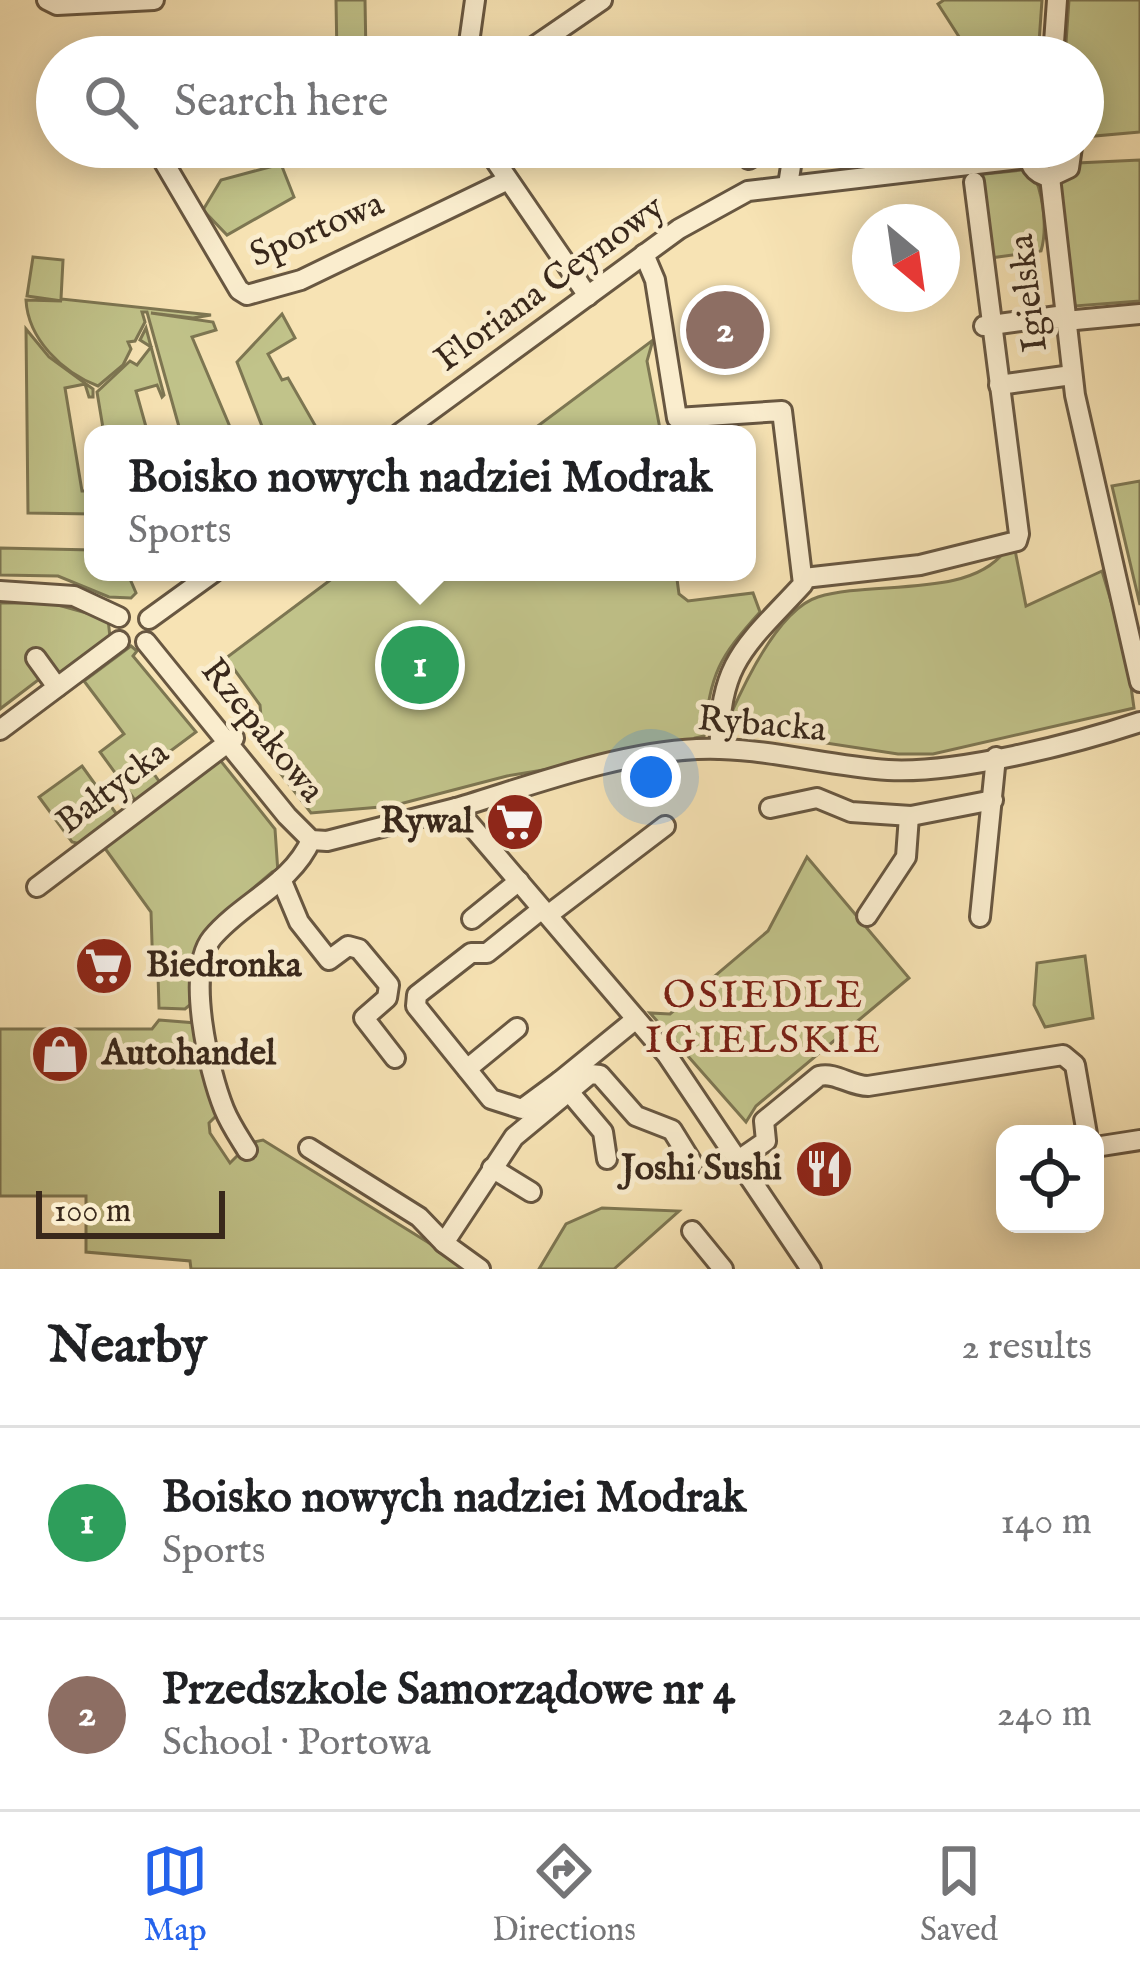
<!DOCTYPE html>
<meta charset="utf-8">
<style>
:root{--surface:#fff;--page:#f6f6f6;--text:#202124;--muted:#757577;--line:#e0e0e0;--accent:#2563eb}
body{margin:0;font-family:"IM FELL English",serif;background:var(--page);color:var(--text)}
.controls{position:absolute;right:36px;bottom:36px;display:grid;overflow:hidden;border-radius:24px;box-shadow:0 6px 30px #0003}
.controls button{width:108px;height:108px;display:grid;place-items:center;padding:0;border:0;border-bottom:3px solid var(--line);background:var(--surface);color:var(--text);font:60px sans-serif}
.compass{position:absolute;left:852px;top:204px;width:108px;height:108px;border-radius:50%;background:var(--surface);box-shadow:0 6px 30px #0003;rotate:151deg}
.scale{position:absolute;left:36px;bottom:30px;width:189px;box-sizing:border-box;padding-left:12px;border:6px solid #39281b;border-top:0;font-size:33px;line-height:42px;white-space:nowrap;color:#39281b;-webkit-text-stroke:9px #faedce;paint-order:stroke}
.you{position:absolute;left:651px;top:777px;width:42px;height:42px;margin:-30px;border:9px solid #fff;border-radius:50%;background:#1a73e8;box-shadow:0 0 0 18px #1a73e833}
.badge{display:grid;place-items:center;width:78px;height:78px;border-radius:50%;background:var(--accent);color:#fff;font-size:39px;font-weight:700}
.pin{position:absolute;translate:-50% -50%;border:6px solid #fff;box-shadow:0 3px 12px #0006}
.popup{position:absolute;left:84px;top:425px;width:672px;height:156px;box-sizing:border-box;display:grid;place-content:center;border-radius:24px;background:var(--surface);filter:drop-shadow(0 3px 9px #0005);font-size:39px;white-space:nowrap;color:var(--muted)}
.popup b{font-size:45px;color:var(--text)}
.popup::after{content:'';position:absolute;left:50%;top:100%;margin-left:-24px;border:24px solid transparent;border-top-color:var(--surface)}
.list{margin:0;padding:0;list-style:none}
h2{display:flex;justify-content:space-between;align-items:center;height:156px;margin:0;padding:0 48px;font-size:51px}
h2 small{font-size:39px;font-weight:400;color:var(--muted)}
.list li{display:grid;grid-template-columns:78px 1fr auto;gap:36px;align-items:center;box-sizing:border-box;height:192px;padding:0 48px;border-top:3px solid var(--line)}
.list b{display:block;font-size:45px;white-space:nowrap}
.list p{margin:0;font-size:39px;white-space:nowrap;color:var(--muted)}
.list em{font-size:39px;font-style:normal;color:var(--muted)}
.icon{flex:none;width:66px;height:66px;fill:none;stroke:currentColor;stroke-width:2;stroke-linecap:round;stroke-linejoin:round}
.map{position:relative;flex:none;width:1140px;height:1269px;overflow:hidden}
.search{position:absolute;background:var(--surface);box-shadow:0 6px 30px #0003;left:36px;right:36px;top:36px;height:132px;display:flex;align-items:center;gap:30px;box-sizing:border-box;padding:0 42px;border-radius:66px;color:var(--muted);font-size:45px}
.sheet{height:540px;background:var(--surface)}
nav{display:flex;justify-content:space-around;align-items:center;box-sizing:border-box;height:168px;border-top:3px solid var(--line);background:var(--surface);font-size:33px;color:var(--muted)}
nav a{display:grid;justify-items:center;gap:6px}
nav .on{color:var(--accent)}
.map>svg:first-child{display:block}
.green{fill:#c1c38a;stroke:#7d7652;stroke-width:3}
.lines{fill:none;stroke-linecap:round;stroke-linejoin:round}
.minor-casing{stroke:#685741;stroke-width:24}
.minor{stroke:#faedce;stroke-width:18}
.labels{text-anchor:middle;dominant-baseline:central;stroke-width:10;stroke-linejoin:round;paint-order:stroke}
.street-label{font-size:36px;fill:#39281b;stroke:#faedce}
.poi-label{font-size:36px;font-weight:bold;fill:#39281b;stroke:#faedce;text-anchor:end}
.neighbourhood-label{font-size:39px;letter-spacing:3px;fill:#7a1f14;stroke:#faedce}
</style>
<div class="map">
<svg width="1140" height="1269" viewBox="0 0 1140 1269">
<rect width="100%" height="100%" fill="#f7e3b4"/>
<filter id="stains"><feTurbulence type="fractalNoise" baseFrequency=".00167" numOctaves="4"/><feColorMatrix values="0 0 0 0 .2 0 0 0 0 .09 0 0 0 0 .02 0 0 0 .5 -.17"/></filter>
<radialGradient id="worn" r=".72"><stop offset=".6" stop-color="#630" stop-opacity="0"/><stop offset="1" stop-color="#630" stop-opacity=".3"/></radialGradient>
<g class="green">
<polygon points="336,0 365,0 366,57 337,57"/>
<polygon points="944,0 1042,0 1038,57 972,57 938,4"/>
<polygon points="1069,0 1140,0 1140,132 1083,137 1083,57 1065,57"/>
<polygon points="1140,160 1140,301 1075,306 1060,184 1077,163"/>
<polygon points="281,164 294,197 227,235 203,210 221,180"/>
<path d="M1031,169c12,22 17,58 10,82l-65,9 -10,-84z"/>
<path d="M33,257l30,3 -2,39 150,16 -18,3 -42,-5 62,9 3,8 -24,7 41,97h-52l-34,-122h-5l3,10 -10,19 -7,1 3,7 -8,16 -25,21c-36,-14 -70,-47 -72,-86l36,1 -35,-5z"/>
<polygon points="282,314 295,338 268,354 282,380 288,378 320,434 265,434 237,362"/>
<polygon points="146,328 164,395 162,397 157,385 136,391 148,434 104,434 97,392 130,361 137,365 151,347 140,340"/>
<polygon points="26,329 49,357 93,389 93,397 89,397 85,384 65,388 82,491 93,491 93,514 28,513"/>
<polygon points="653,340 647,361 661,434 527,434"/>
<polygon points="1140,481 1140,605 1112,486"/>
<polygon points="0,548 93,550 93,572 127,572 136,593 131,598 109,597 58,576 0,575"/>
<path d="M1015,550l11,56 76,-35 24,80 8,57 -201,46h-35l-150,-23 -18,-15c15,-34 49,-107 88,-119 53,-17 150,2 186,-45z"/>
<path d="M341,572h335l3,22 9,7 65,-8 7,19c-42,47 -49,60 -56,124l-9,2 -2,7 -186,31 -115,30 -81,7 -47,-61 -4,-47 -34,-47z"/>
<polygon points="0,603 51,603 108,619 110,637 59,678 42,677 0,709"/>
<polygon points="131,646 137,651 133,656 196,732 149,767 161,784 137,803 100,752 124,734 84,681"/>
<polygon points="220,760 275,829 278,873 272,872 221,916 193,962 191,1004 185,1009 159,1008 158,974 153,974 151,912 104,847"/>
<polygon points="82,766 118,816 81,844 72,842 39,797"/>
<polygon points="807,857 909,978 756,1106 746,1122 650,1013 670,1014 768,931"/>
<polygon points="1085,956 1093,1018 1045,1027 1034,1005 1037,963"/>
<polygon points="159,1020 196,1023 217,1115 209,1123 210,1133 230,1163 250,1143 263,1140 471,1269 191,1269 190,1261 86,1252 86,1196 0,1196 0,1029 152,1029"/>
<polygon points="602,1208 679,1211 614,1269 539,1269 566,1224"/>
</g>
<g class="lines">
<defs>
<g id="minor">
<polyline points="47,0 57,5 154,0"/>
<polyline points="467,57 475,0"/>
<polyline points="519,57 602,0"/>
<polyline points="1053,57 1057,0"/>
<polyline points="155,147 239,290 247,295 301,280 506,181"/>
<polyline points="486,147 588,296"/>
<path d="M1030,147c-4,16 4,27 20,30l19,-9 3,-21"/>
<polyline points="749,159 765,147"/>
<polyline points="1050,177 1075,395 1140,682"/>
<polyline points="788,185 794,147"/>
<path d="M644,254l11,26 22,138 105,-7 21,173c-54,59 -86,78 -83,165"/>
<polyline points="1065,321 1140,314"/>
<polyline points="984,326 1065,315"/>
<polyline points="999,385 1072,375"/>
<polyline points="399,434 679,229 748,191 1028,158"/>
<polyline points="804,578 920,565 1017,541 1019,534 974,182"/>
<polyline points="0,591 74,596 119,617"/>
<polyline points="149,619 214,572"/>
<polyline points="146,642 287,816 311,840 327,841 456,808 667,1055 811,1269"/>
<polyline points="36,658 57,687"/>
<polyline points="0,730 119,641"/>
<path d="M456,808c77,-23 160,-55 241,-59 64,-3 127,17 191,21 68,4 186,-26 252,-48"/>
<polyline points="770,808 817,798 851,812 911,816 993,800"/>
<polyline points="281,879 299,922 329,960 348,946 359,949 389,985 387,998 364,1018 395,1058"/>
<polyline points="37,887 234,738"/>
<polyline points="542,909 487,953 471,953 417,995 416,1006 491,1099 522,1109 560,1081"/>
<polyline points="548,915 665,826"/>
<polyline points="867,916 906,857 909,816"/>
<polyline points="980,917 996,757"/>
<polyline points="472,919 519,881"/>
<polyline points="467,1069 517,1028"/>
<polyline points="1095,1147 1140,1140"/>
<polyline points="309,1148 419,1217 444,1243"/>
<path d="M247,1150c-8,-13 -17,-26 -23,-41 -15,-37 -39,-138 -12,-171 30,-36 80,-54 99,-98"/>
<polyline points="607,1159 603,1132 560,1081 636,1019"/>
<path d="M740,1159l26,-18 -2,-20 55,-45c17,-4 31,10 49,10l195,-31 12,10 12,69"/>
<polyline points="492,1168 531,1192"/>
<polyline points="692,1231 723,1269"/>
<polyline points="480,1269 444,1243 514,1137 590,1074 600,1075 636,1116 672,1130 693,1164"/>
</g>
</defs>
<use href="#minor" class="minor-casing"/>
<use href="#minor" class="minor"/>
</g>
<defs>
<symbol id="supermarket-disc" viewBox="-11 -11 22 22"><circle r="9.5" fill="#8f2418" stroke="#faedce"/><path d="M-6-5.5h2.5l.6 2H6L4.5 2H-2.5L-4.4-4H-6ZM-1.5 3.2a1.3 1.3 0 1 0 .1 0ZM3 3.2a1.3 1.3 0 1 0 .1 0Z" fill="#fff"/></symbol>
<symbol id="shop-disc" viewBox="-11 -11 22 22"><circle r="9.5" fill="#8f2418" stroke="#faedce"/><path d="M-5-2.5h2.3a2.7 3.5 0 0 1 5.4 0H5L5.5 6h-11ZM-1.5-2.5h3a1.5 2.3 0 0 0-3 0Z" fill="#fff"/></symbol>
<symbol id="restaurant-disc" viewBox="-11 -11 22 22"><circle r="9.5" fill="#8f2418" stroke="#faedce"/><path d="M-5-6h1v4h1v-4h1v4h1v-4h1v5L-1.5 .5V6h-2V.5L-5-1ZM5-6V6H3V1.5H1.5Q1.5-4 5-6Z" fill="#fff"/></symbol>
</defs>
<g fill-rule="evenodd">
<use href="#supermarket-disc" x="482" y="789" width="66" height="66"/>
<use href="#supermarket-disc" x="71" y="933" width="66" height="66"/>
<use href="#shop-disc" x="27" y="1021" width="66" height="66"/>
<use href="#restaurant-disc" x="791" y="1136" width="66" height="66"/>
</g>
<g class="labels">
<g class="street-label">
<text transform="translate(317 230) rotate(-23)">Sportowa</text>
<text transform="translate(550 284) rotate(-36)">Floriana Ceynowy</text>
<text transform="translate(1029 293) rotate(-97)">Igielska</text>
<text transform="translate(762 725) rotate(5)">Rybacka</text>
<text transform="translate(262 731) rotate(51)">Rzepakowa</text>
<text transform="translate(113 788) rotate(-37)">Bałtycka</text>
</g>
<g class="poi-label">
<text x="473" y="822">Rywal</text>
<text x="146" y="966" text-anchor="start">Biedronka</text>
<text x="102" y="1054" text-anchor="start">Autohandel</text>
<text x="782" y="1169">Joshi Sushi</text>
</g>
<g class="neighbourhood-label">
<text x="764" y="996">OSIEDLE<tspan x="764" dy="45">IGIELSKIE</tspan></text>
</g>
</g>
<rect width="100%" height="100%" filter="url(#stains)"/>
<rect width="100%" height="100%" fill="url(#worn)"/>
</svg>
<div class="controls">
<button><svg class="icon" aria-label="locate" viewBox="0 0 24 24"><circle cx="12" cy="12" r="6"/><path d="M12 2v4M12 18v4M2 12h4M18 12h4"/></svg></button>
</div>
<svg class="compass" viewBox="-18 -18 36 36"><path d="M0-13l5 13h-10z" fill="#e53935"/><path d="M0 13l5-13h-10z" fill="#757577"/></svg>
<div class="scale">100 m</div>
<div class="you"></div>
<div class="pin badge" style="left:420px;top:665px;background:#2e9e5b">1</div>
<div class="popup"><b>Boisko nowych nadziei Modrak</b>Sports</div>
<div class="pin badge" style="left:725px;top:330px;background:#8d6e63">2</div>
<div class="search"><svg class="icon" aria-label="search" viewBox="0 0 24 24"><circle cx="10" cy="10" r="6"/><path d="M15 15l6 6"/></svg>Search here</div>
</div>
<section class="sheet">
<h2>Nearby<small>2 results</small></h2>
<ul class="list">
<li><span class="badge" style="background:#2e9e5b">1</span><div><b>Boisko nowych nadziei Modrak</b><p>Sports</p></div><em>140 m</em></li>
<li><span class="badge" style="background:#8d6e63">2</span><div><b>Przedszkole Samorządowe nr 4</b><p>School · Portowa</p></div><em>240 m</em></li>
</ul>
</section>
<nav>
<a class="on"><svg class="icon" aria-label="map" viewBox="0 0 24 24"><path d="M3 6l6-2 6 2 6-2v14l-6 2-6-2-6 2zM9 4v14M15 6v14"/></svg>Map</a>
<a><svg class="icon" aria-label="directions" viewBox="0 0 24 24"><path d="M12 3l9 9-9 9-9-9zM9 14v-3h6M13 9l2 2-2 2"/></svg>Directions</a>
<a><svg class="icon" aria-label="saved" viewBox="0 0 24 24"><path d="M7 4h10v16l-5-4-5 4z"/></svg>Saved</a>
</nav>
